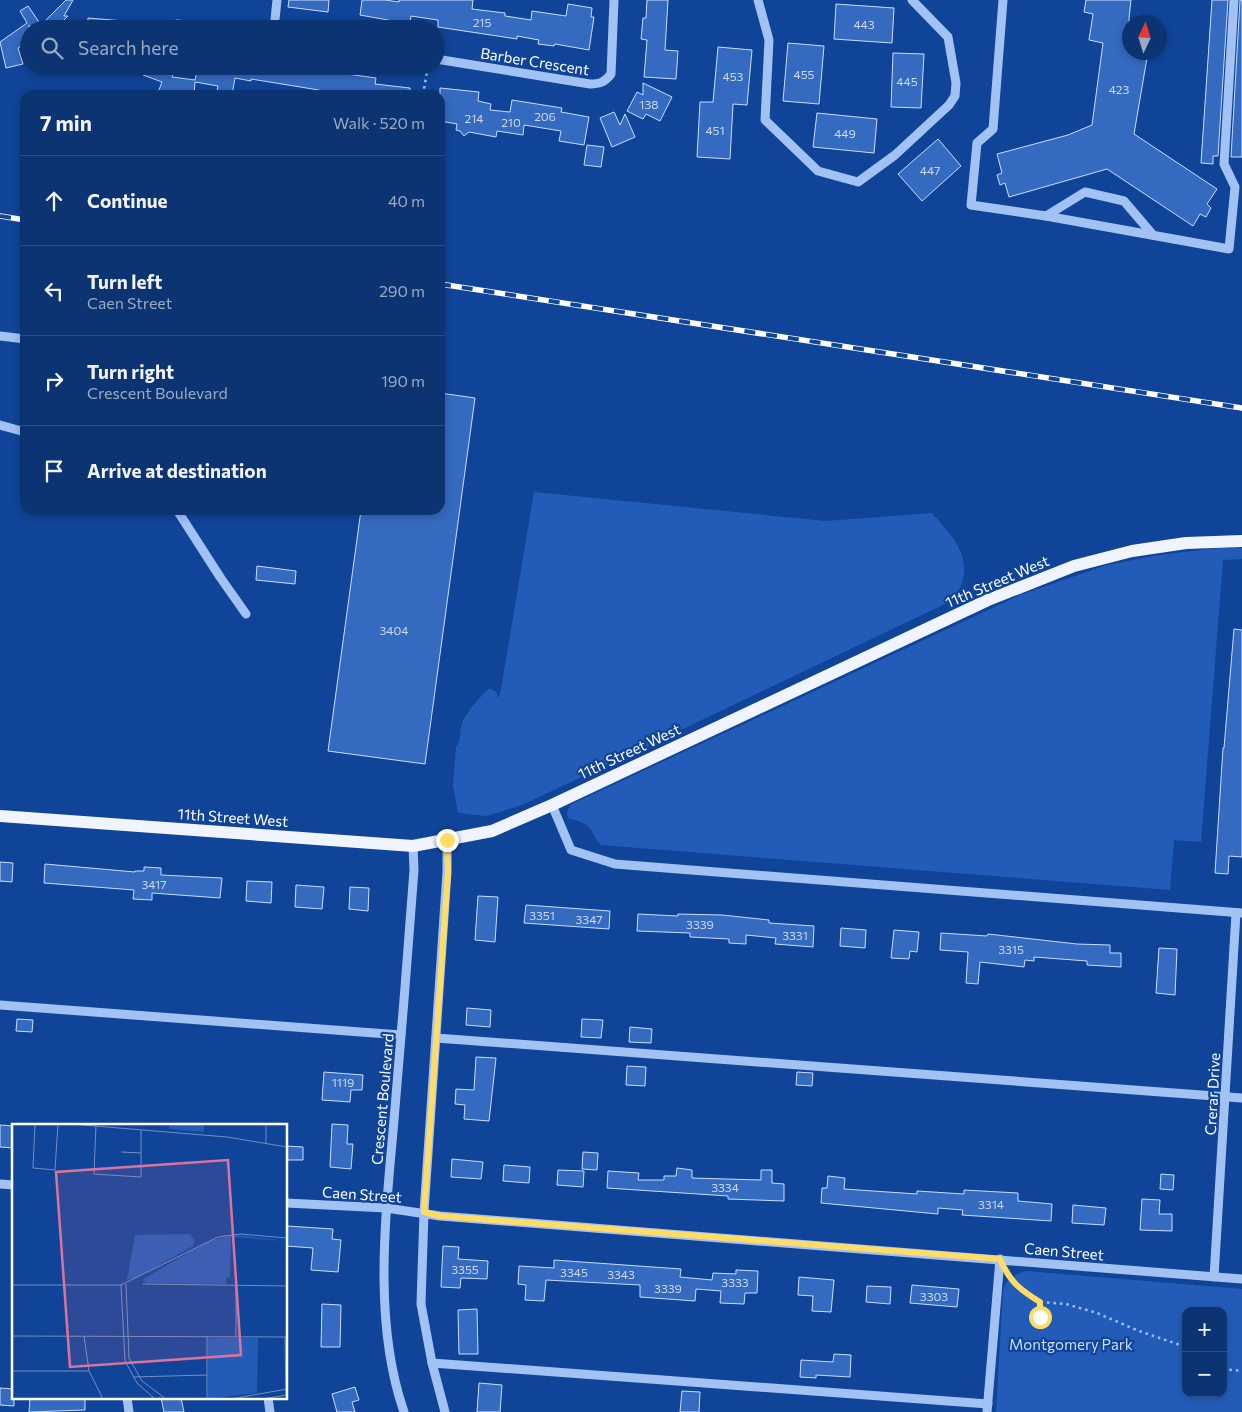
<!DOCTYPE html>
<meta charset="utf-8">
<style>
:root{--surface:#0c3372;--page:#1a3f7a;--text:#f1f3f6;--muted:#9aaac4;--line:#2c4e84}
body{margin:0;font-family:Commissioner,sans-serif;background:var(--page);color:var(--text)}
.controls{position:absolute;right:15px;bottom:15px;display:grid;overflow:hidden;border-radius:10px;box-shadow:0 2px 8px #0003}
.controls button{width:45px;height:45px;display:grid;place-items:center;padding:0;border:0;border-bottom:1px solid var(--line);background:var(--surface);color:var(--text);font:25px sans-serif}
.compass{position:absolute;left:1122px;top:15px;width:45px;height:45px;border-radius:50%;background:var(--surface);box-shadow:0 2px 8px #0003;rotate:4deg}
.stop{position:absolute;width:15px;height:15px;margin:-11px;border:4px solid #ffdc65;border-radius:50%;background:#fff}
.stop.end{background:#ffdc65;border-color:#fff;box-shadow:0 1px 5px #0008}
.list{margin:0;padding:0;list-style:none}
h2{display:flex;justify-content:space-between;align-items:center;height:65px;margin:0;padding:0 20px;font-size:21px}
h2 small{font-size:16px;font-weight:400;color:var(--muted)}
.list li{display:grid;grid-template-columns:32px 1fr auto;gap:15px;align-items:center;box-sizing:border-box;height:90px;padding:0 20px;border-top:1px solid var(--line)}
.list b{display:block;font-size:19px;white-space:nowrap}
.list p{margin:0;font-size:16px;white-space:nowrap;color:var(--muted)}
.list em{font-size:16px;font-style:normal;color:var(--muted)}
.icon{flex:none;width:28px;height:28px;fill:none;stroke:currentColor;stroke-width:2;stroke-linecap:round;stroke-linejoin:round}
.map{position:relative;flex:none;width:1242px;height:1412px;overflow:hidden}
.search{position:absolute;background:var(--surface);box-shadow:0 2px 8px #0003;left:20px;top:20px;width:425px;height:55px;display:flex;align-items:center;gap:12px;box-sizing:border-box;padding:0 18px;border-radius:28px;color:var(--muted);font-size:19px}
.panel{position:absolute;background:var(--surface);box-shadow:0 2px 8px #0003;left:20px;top:90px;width:425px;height:425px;border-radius:15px}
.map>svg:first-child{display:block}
.green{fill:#235cb8;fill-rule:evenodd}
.building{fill:#346abf;stroke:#cadefe}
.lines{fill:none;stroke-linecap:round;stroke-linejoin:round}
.path{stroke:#a2c2f4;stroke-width:2.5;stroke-dasharray:2.5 4;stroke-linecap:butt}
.minor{stroke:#a2c2f4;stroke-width:9}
.major{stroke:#eff4ff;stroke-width:12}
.rail-casing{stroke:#fff;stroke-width:5.5}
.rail{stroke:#104498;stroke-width:4;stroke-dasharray:11;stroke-linecap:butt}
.route{stroke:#ffdc65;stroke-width:6}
.labels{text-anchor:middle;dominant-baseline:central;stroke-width:4.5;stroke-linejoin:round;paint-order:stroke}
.number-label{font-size:12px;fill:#ccdaef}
.street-label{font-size:15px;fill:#fff;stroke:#104498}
.park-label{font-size:15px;fill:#cadefe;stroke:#104498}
.inset-road{fill:none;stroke:#708fc1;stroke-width:1}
.view{fill:#da749d;fill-opacity:0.15;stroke:#da749d;stroke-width:2.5}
.inset-edge{fill:none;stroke:#fff;stroke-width:2.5}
</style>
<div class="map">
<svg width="1242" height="1412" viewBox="0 0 1242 1412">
<rect width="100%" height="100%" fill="#104498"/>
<g class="green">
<path d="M534,492l292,29 106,-8c17,20 39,40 30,69 -1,7 -8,14 -13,20l-335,160 -90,42 -37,12 -22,-2 -7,-2 -5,-26 3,-39c6,-7 3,-16 6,-24 4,-10 20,-29 28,-35l6,4 2,6 2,-3z"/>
<path d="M1218,548h24v11l-19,1 -22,282 -27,-2 -4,50 -569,-45c-5,-5 -6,-9 -10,-15 -5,-8 -14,-9 -23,-12l-1,-6 3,-7 450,-210 87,-30 52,-10z"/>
<path d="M1027,1271l215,18v123h-246l7,-121c4,-13 11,-17 24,-20zM1186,1311h37v82h-37z"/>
</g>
<g class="building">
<polygon points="66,0 73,0 64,16 68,16 55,29 31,29 29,25 29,41 18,48 23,64 6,68 0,42 27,23 20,11 28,6 41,25"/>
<polygon points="289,0 329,0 328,12 288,7"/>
<polygon points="362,0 385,0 399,2 399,0 473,0 472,9 505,13 505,16 531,20 532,11 566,16 568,4 592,8 591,17 594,17 589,50 555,44 554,46 538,44 539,40 517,36 517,39 438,27 438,20 411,16 410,24 360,15"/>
<polygon points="647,0 668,0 665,50 678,51 676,79 644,77 647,40 641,39 643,18 646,18"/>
<polygon points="1086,0 1131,0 1129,18 1130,52 1148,52 1134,134 1217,189 1207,204 1211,208 1206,217 1200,214 1193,226 1107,169 1009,197 1005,183 1000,185 997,175 1002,173 997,154 1068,135 1092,125 1103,43 1089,40 1093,14 1084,12"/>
<polygon points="1212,0 1228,0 1218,156 1213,156 1213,164 1201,163"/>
<polygon points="1240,0 1242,0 1242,157 1231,157"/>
<polygon points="836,4 894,8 892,43 834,39"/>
<polygon points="88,18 124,21 124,29 87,29"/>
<polygon points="788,43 824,46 819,104 783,101"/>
<polygon points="718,47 752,50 747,105 733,104 730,159 697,157 700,102 713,102"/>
<polygon points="893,53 924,54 921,108 891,107"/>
<polygon points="146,66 176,66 172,77 195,80 198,66 288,66 376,78 375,84 410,88 410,95 318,95 319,90 251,79 251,81 235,78 232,95 216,95 218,86 195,82 194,95 157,95 162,82 143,75"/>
<polygon points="643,83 672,97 660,121 646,114 643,119 627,111 637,92 643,95"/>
<polygon points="440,88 479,92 478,101 491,104 490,110 510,112 512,100 562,108 561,112 589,117 584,145 559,141 561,131 524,125 523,135 497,131 496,137 469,132 464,136 460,131 456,130 457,124 440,121"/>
<polygon points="614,112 620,125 625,114 635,137 612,147 600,118"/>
<polygon points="817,113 877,119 874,153 813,147"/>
<polygon points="938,139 961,166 922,201 898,174"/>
<polygon points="587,145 604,147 601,167 584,165"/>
<polygon points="440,393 475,398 425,764 328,751 361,510 440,510"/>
<polygon points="257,566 296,571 295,584 256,580"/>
<polygon points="1234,629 1242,630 1242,857 1229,856 1228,874 1215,873 1223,748 1224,748"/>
<polygon points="0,862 13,863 12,882 0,881"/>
<polygon points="45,864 135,872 135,871 144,871 144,867 161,868 161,875 222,878 220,898 152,893 152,900 133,899 134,890 44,883"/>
<polygon points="247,881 272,882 271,903 246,901"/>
<polygon points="296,885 324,887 322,909 295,907"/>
<polygon points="350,887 369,888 368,911 349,909"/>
<polygon points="478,896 498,897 495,942 475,940"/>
<polygon points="526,905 610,911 609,929 524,923"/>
<polygon points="638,914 678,916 678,914 722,915 769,920 769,923 814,926 813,947 775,944 776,938 746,935 746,944 729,943 729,939 690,937 690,933 637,931"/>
<polygon points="841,928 866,930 865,948 840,946"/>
<polygon points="894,930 919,932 917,952 910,951 909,959 891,958"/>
<polygon points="941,933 987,936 988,934 1077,944 1110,945 1110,953 1121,953 1121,967 1087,965 1087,961 1034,957 1034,961 1025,960 1024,967 980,962 978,984 966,983 968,952 940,950"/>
<polygon points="1159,948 1177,949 1175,995 1156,993"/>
<polygon points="467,1008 491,1010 490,1027 466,1025"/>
<polygon points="17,1019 33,1020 32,1032 16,1031"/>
<polygon points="582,1019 603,1020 601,1038 581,1037"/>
<polygon points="630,1027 652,1029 651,1043 629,1042"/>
<polygon points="476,1057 496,1058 489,1121 464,1119 465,1105 455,1104 456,1089 474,1090"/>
<polygon points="627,1066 646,1067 645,1086 626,1085"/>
<polygon points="324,1072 363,1075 362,1090 351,1090 350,1102 322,1100"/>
<polygon points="797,1072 813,1073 812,1086 796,1085"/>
<polygon points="332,1124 348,1125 347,1144 353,1144 351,1169 330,1167"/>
<polygon points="0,1125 14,1126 14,1148 0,1147"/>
<polygon points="286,1146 303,1147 303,1160 286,1160"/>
<polygon points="583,1152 598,1153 597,1170 582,1169"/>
<polygon points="452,1159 483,1162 481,1179 451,1177"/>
<polygon points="504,1165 530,1167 529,1183 503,1181"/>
<polygon points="677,1168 692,1170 692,1178 761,1180 761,1170 772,1170 772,1183 784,1184 784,1201 728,1199 728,1196 607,1188 608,1171 639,1173 638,1180 664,1180 664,1176 676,1176"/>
<polygon points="558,1170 584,1171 583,1187 557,1185"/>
<polygon points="1161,1174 1174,1175 1173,1190 1160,1189"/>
<polygon points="828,1176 845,1178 844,1189 917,1194 917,1191 964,1194 964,1190 1018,1193 1018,1201 1052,1204 1051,1221 962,1215 963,1210 938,1208 938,1214 821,1203 822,1188 827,1188"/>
<polygon points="1142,1199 1160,1200 1159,1214 1172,1214 1172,1231 1140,1230"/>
<polygon points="1073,1205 1106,1208 1104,1225 1072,1223"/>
<polygon points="287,1226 333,1229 332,1239 341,1240 338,1272 311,1270 313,1248 286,1246"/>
<polygon points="443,1246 459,1247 458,1259 488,1261 487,1279 461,1278 460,1288 441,1287"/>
<polygon points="554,1260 681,1269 680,1277 712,1280 713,1273 736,1274 736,1270 758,1271 757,1293 745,1293 744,1304 720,1303 721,1291 696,1289 695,1301 640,1297 640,1285 546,1280 544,1301 525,1300 526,1285 518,1284 519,1266 554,1268"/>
<polygon points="799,1277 834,1280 831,1312 812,1311 813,1296 798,1295"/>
<polygon points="912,1285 959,1289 957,1307 910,1303"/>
<polygon points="867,1286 891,1287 890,1304 866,1302"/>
<polygon points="322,1304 341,1305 340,1347 321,1347"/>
<polygon points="477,1309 478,1354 459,1354 458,1310"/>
<polygon points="834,1354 851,1355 850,1377 816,1375 816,1378 800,1377 801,1360 833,1362"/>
<polygon points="479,1383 502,1385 500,1412 477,1412"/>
<polygon points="355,1387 359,1400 352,1402 355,1412 337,1412 332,1394"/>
<polygon points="0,1388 14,1389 14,1406 0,1405"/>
<polygon points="682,1391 700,1392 699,1412 680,1412"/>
<polygon points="30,1398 85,1398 85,1410 29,1412"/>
<polygon points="161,1398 181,1398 184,1412 164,1412"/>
</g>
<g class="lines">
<g class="path">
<polyline points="423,95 428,66"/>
<polyline points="1010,1278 1019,1287 1040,1302 1066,1304 1097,1313 1139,1331 1186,1347"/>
<polyline points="1040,1317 1040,1302"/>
<polyline points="1223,1369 1242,1371"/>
</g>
<g class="minor">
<polyline points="758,0 769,40 765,120 818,171 858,182 895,155 949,105 955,96 956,83 948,37 912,0"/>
<polyline points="1003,0 993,129 977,143 971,205 1046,216 1229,249 1235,187 1224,164 1234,0"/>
<polyline points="177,24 224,29"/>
<polyline points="274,29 277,0"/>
<path d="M436,59l154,25c10,0 15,-2 21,-10l3,-74"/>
<polyline points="1046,216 1085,192 1124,201 1153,235"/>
<polyline points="0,336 25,339"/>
<polyline points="0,425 25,432"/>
<polyline points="177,510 220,577 246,614"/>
<polyline points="552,805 571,850 615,864 1242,913"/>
<polyline points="0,1005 401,1035"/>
<polyline points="436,1038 1242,1098"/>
<polyline points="0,1184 14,1185"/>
<polyline points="286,1203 386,1208 440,1216 1242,1279"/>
<polyline points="1214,1277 1236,913"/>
<polyline points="432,1363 988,1404"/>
<polyline points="127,1398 129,1412"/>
<polyline points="268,1398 270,1412"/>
<path d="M404,1412c-33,-95 -17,-206 -9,-304 7,-79 13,-159 19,-238l-1,-24"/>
<polyline points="445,1412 432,1363 421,1304 424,1212 447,872 447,841"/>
<polyline points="987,1412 1000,1259"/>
</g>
<polyline class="major" points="0,816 413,846 492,831 552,805 988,600 1074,566 1132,551 1186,543 1242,541"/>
<defs>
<g id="rail">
<polyline points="0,216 25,220"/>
<polyline points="440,284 1242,408"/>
</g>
</defs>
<use href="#rail" class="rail-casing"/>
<use href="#rail" class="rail"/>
</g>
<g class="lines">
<path class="route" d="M447,840l1,32 -24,340 16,4 560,43c10,23 19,30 40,43v15"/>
</g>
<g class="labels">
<g class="number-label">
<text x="482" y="22">215</text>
<text x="864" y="24">443</text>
<text x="804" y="74">455</text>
<text x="733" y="76">453</text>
<text x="907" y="81">445</text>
<text x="1119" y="89">423</text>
<text x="649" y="104">138</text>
<text x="545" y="116">206</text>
<text x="474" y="118">214</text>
<text x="511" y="122">210</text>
<text x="715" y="130">451</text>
<text x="845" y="133">449</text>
<text x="930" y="170">447</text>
<text x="394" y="630">3404</text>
<text x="154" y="884">3417</text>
<text x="542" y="915">3351</text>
<text x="589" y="919">3347</text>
<text x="700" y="924">3339</text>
<text x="795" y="935">3331</text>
<text x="1011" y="949">3315</text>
<text x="343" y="1082">1119</text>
<text x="725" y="1187">3334</text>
<text x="991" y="1204">3314</text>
<text x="465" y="1269">3355</text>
<text x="574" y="1272">3345</text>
<text x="621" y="1274">3343</text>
<text x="735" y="1282">3333</text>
<text x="668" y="1288">3339</text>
<text x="934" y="1296">3303</text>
</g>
<g class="street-label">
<text transform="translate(535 61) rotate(9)">Barber Crescent</text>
<text transform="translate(997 581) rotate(-23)">11th Street West</text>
<text transform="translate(629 751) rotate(-25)">11th Street West</text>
<text transform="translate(233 817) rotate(4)">11th Street West</text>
<text transform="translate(1212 1094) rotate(-87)">Crerar Drive</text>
<text transform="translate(382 1099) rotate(-85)">Crescent Boulevard</text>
<text transform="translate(362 1194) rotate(4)">Caen Street</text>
<text transform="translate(1064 1251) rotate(5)">Caen Street</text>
</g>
<g class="park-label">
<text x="1071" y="1344">Montgomery Park</text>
</g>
</g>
<g transform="translate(12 1124)">
<rect width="275" height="275" fill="#104498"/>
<path d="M157,0h35v8l-35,-3zM178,110l5,7 -2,5 -57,32 -9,2 8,-45zM225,111l50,6 -56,-4 -1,40h-3l-1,7 -79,-1 -5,-3 56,-33 17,-8zM198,214h48l-1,55 -49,6v-60z" fill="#235cb8"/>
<path class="inset-road" d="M23,0l-2,44 22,2 3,-46M59,0l156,13 60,10M84,0l-2,50 47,3v-47M254,20v-20M109,28l20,1M114,160l3,74 13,23 24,18M131,160l144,2M0,161h109l97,-48 22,-3 47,4M109,161l4,76 12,22 18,16M224,162v51M0,212l275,1M72,212l5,35 14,28M195,212v63M273,213l1,58M0,247h77M121,253l74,-2M219,275l56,-10M251,275l23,-4"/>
<path class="view" d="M216,36l13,195 -171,12 -14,-195z"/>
<rect width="275" height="275" class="inset-edge"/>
</g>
</svg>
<div class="controls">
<button>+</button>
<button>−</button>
</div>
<svg class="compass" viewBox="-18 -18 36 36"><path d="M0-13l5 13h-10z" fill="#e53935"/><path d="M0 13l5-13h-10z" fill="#9aaac4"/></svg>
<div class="stop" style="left:1040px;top:1317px"></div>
<div class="stop end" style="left:447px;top:840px"></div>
<div class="search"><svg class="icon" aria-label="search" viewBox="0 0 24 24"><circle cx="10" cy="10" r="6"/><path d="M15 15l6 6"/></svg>Search here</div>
<section class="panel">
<h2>7 min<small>Walk · 520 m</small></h2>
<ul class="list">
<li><svg class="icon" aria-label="ahead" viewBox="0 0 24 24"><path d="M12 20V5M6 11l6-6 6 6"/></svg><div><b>Continue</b></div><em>40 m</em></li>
<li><svg class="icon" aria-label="left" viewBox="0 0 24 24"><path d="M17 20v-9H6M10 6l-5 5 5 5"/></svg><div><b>Turn left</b><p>Caen Street</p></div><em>290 m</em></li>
<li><svg class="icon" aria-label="right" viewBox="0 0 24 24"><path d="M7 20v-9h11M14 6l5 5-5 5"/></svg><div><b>Turn right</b><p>Crescent Boulevard</p></div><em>190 m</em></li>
<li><svg class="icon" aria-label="arrive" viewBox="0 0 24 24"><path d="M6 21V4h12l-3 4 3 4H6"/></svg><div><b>Arrive at destination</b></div></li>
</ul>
</section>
</div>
